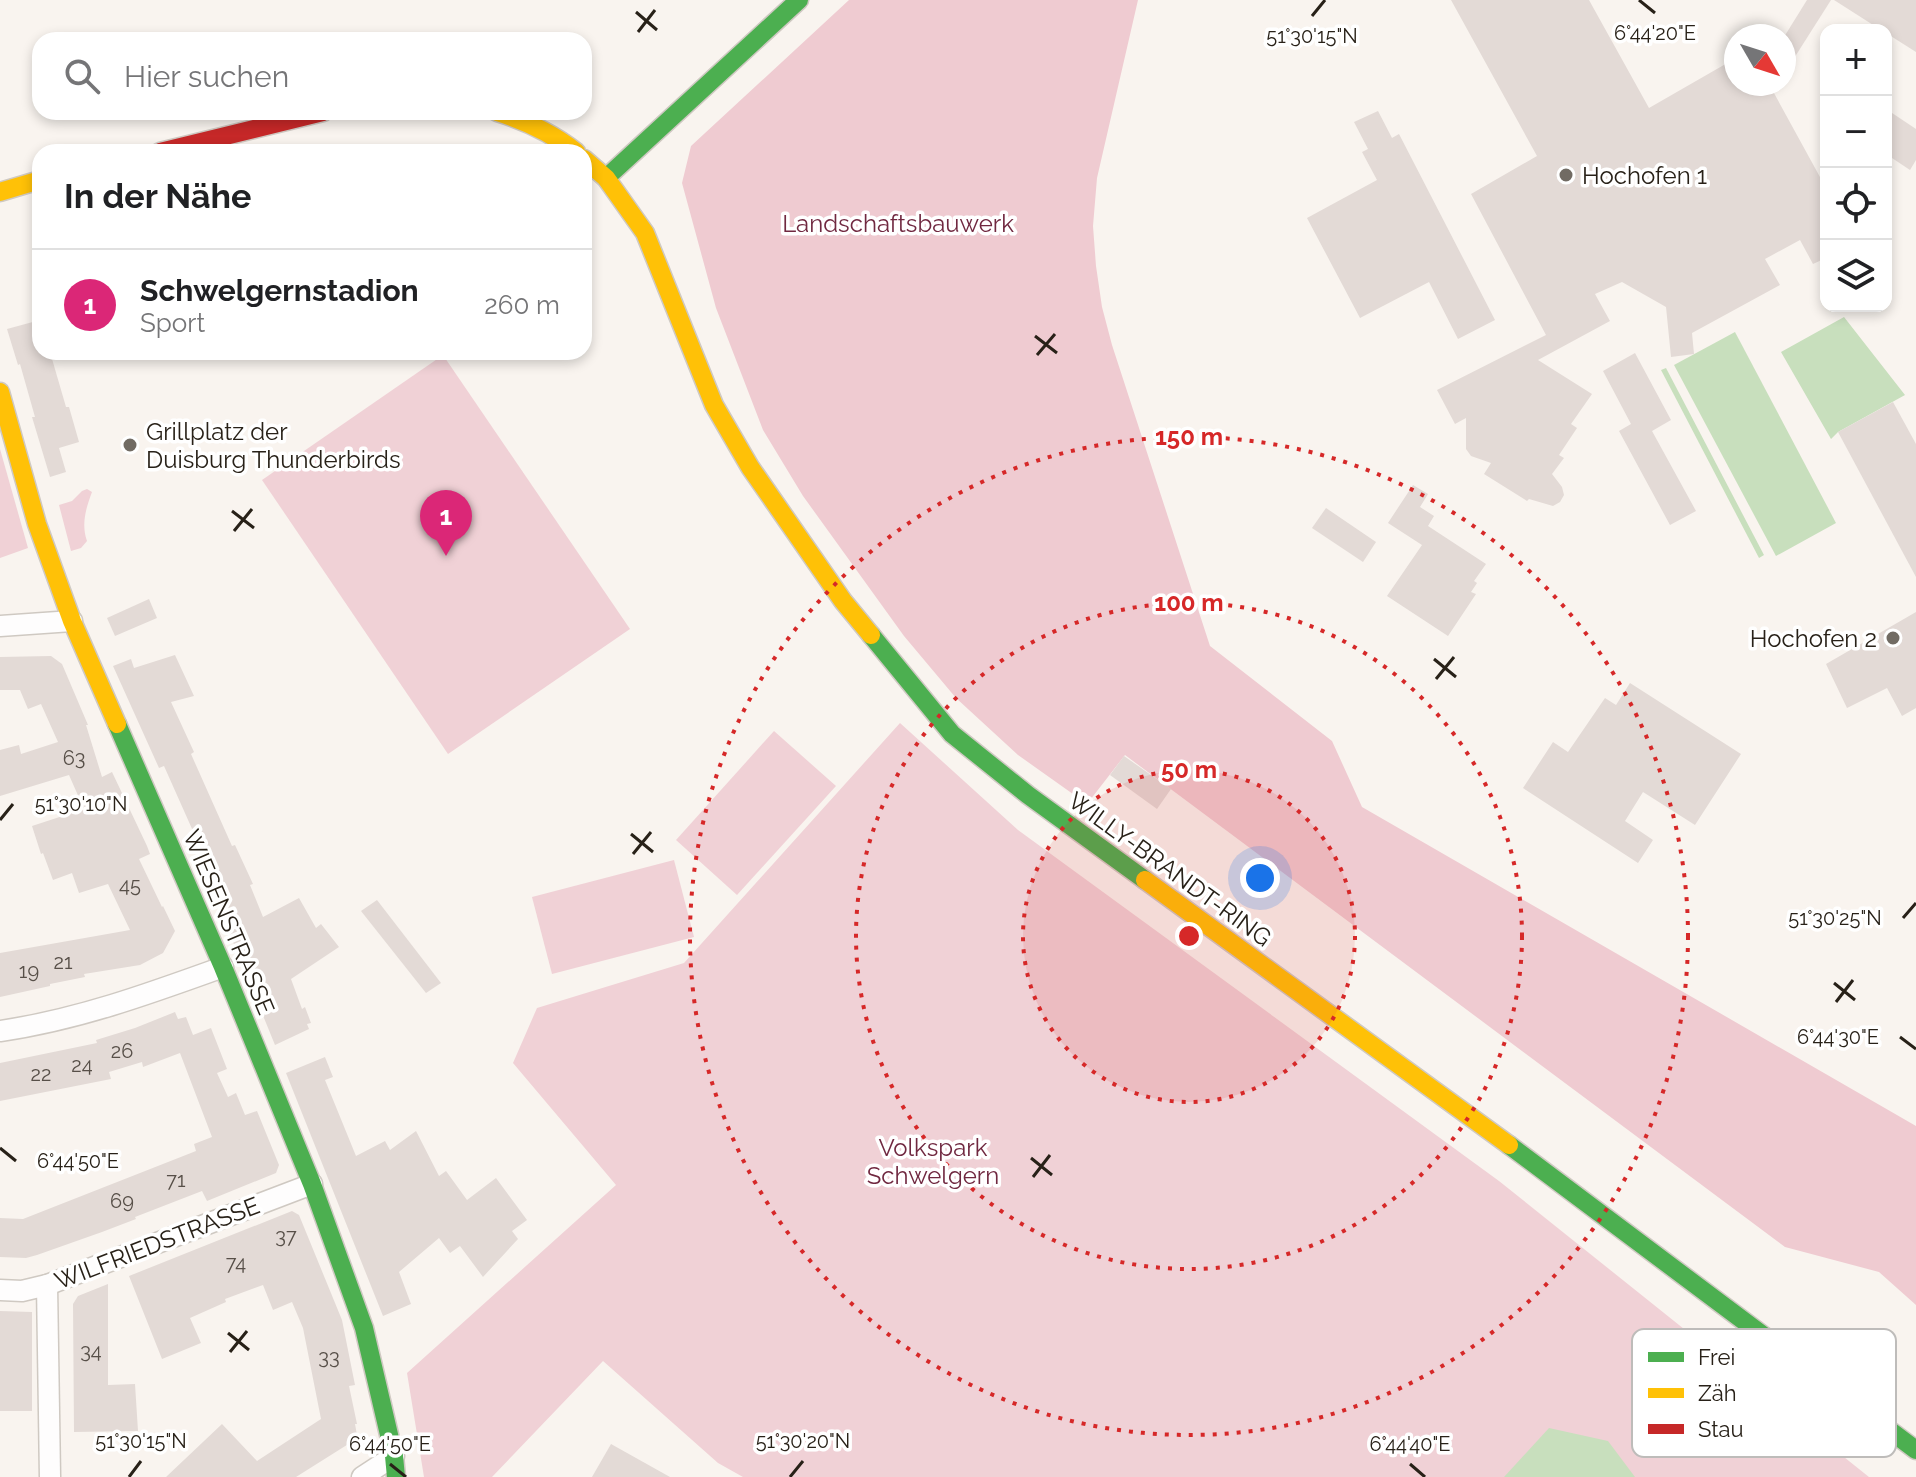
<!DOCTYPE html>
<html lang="de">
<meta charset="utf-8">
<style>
:root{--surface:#fff;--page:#f2f2f2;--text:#202124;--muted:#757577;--line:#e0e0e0;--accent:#db2777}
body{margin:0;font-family:Raleway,sans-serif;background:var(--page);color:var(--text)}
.controls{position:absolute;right:24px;top:24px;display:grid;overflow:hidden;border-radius:16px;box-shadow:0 4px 12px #0003}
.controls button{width:72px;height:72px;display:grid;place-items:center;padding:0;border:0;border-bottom:2px solid var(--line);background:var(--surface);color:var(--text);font:40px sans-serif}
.compass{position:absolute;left:1724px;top:24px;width:72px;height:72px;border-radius:50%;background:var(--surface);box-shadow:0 4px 12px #0003;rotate:129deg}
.you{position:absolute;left:1260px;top:878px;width:28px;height:28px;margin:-20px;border:6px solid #fff;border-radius:50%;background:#1a73e8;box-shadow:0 0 0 12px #1a73e833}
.badge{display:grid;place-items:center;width:52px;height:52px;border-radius:50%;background:var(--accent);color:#fff;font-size:26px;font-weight:700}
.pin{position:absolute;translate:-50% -66px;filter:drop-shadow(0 2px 4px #0008)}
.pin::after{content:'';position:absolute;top:42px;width:28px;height:24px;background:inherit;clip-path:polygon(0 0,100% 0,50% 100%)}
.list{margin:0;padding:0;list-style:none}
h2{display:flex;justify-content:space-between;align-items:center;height:104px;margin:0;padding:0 32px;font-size:34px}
h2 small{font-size:26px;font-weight:400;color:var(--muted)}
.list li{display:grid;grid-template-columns:52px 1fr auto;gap:24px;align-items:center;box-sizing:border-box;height:112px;padding:0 32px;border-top:2px solid var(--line)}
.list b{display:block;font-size:30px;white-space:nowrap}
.list p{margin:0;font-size:26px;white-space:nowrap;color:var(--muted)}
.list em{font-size:26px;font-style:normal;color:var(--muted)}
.icon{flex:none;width:44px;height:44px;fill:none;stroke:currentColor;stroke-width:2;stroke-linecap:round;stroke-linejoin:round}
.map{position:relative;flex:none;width:1916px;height:1477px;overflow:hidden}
.search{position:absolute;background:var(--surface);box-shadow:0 4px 12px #0003;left:32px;top:32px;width:560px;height:88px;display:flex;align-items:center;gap:20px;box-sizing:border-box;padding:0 28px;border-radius:24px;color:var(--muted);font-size:30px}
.panel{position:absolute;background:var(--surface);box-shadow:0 4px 12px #0003;left:32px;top:144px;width:560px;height:216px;border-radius:24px}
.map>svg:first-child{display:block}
.green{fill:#f0d1d6}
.forest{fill:#efcbd1}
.water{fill:#c8dfbd}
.building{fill:#e3dad6}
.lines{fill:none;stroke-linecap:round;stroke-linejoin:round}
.street-casing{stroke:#cfc9c2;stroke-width:23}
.fast-casing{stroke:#cfc9c2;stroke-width:21}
.slow-casing{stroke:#cfc9c2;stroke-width:21}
.jam-casing{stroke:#cfc9c2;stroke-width:21}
.street{stroke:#fefdfd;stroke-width:20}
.fast{stroke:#4caf50;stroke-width:18}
.slow{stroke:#ffc107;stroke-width:18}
.jam{stroke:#c62828;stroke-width:18}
.ticks{fill:none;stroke:#282118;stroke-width:3}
.ring{fill:none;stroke:#d62828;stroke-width:4;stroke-dasharray:4 8}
.poi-dot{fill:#716b63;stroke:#fff;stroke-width:3}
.labels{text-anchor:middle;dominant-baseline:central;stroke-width:7;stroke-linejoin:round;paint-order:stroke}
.number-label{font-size:20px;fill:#574f48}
.poi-label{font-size:24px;fill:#282118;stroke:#fff;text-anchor:start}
.park-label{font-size:24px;fill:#702840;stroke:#fff}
.street-label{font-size:24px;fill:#282118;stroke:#fff}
.key{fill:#fff;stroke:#bebcba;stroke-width:2}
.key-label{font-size:22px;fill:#282118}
.ticks-label{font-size:20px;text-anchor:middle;fill:#282118;stroke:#fff;stroke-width:7;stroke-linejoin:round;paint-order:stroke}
.centre{fill:#d62828;stroke:#fff;stroke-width:4}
.ring-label{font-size:24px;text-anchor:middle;font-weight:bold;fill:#d62828;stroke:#fff;stroke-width:7;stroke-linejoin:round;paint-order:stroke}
</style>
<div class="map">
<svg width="1916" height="1477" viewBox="0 0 1916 1477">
<rect width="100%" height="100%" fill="#f9f4ef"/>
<g class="green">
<polygon points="443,355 630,629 448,754 262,480"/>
<polygon points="0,449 28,548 0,558"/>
<path d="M87,489l5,3c-6,16 -11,32 -5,49l-6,7 -10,3 -12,-46 13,-4 10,-10z"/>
<polygon points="900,723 1018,830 1499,1181 1869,1477 743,1477 718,1463 603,1361 492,1477 424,1477 407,1373 616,1185 513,1063 537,1008 684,963"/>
<polygon points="774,731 836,786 737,895 676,840"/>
<polygon points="674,860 694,937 552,974 532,897"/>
</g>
<polygon class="forest" points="849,0 1138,0 1097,178 1093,226 1096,266 1102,307 1112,345 1210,646 1332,741 1362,807 1916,1126 1916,1305 1879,1272 1785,1247 1125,755 1087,804 1018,755 956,698 904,636 803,496 763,430 716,308 682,183 691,146"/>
<g class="water">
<polygon points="1844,317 1905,395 1838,432 1831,439 1781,352"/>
<polygon points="1735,332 1836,523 1776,556 1674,365"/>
<polygon points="1666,368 1764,555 1759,558 1661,370"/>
<polygon points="1549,1428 1608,1441 1635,1477 1504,1477"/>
</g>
<g class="building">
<polygon points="1451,0 1589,0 1649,108 1736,58 1736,84 1769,84 1826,188 1826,258 1813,264 1800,240 1765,259 1780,285 1692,333 1694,354 1671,357 1666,307 1622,282 1595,294 1610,321 1538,360 1592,394 1571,424 1577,428 1559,455 1564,458 1552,474 1562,487 1564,495 1560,502 1553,506 1529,499 1527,501 1484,474 1491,463 1471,456 1466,449 1466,418 1455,424 1437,390 1546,335 1471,194 1537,156"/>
<polygon points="1807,0 1831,0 1784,74 1784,37"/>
<polygon points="1834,0 1916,0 1916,52 1886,33 1886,30 1881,30"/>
<polygon points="1886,109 1916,129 1916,160 1910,170 1886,154"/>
<polygon points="1378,111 1392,138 1399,134 1495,320 1458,339 1429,282 1360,318 1307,218 1377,180 1362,152 1368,149 1354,122"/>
<polygon points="40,320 40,352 50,352 66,407 69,407 79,442 59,448 66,472 50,477 32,417 35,417 20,364 18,365 7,329"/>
<polygon points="1635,353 1671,420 1652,431 1696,511 1670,525 1619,431 1631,424 1603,371"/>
<polygon points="1893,402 1916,444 1916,577 1838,432"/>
<polygon points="1413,485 1428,494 1420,507 1434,516 1428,526 1486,564 1474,581 1477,583 1471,592 1476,594 1448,636 1387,596 1422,545 1388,523"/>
<polygon points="1326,508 1376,542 1363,562 1312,528"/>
<polygon points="149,599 157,618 115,636 107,618"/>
<polygon points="1916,612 1916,708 1902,716 1887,688 1847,708 1826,664"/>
<polygon points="175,655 194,696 171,702 194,752 191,754 232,846 235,845 253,884 250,885 263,917 299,898 316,928 321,924 339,947 291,979 302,1009 305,1007 311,1023 307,1024 309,1029 275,1045 200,861 205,858 164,766 159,768 113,666 131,659 134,668"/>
<polygon points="51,656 62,664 88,725 86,725 102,777 112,772 147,846 150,854 139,859 162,907 163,906 175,931 163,953 140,965 84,974 85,977 50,984 50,986 0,997 0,953 130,930 108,884 79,893 72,873 53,880 43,853 41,854 32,826 84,809 69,775 0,796 0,750 19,745 21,754 58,742 41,704 28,709 20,690 0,690 0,657"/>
<polygon points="1630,683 1741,754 1695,825 1643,792 1625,821 1653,840 1638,863 1523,788 1553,742 1568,752 1605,698 1616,705"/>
<polygon points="1124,756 1171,789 1157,809 1110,775"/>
<polygon points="377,900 441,983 426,993 361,911"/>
<polygon points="175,1012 178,1019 186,1017 193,1035 211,1028 227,1069 217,1073 228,1097 236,1093 245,1115 257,1111 279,1165 276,1173 207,1201 202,1191 135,1217 136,1219 102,1232 37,1255 26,1258 0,1257 0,1218 23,1219 196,1151 194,1144 212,1137 180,1053 143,1067 142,1062 109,1072 111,1079 0,1101 0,1063 97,1043 96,1040 135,1028"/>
<polygon points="325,1057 333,1077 325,1080 356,1156 385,1141 390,1150 416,1131 439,1176 446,1171 467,1200 496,1178 527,1220 512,1231 518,1239 483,1277 460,1246 450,1253 439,1238 399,1272 411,1304 383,1316 286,1073"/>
<polygon points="292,1211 299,1215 342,1320 355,1385 349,1386 357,1424 355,1424 357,1435 349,1441 350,1443 296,1477 166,1477 222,1424 257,1461 321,1419 303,1328 292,1302 273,1310 263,1285 225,1299 226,1302 190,1318 201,1343 162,1359 129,1276"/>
<polygon points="108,1284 108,1385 135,1384 138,1431 74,1432 73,1304 78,1296"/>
<polygon points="0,1311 32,1312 32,1411 0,1411"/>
<polygon points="611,1444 670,1477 592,1477"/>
</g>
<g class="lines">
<defs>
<g id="street">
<polyline points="0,626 72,621"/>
<path d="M0,1031c77,-11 151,-38 223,-64"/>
<polyline points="47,1285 50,1477"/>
<polyline points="0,1290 22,1291 47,1285 312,1184"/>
<polyline points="362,1477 394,1456"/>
</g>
<g id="fast">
<polyline points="606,178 799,0"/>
<polyline points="871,635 952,734 1028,795 1145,880"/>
<polyline points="117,724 223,967 312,1184 364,1328 394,1456 396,1477"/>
<polyline points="1509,1145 1916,1450"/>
</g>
<g id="slow">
<path d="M497,112c29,9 55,21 79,40"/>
<polyline points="584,159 606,178 645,233 714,405 750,467 843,601 871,635"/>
<polyline points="0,192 40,180"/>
<polyline points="0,392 37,524 72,621 117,724"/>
<polyline points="1145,880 1509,1145"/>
</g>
<polyline id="jam" points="160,152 323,112"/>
</defs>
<use href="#street" class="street-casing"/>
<use href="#fast" class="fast-casing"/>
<use href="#slow" class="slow-casing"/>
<use href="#jam" class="jam-casing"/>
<use href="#street" class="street"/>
<use href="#fast" class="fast"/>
<use href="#slow" class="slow"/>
<use href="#jam" class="jam"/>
</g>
<path class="ticks" d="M1639,0l16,13M636,12l21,18M1312,16l13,-16M638,32l17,-22M1035,336l22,17M1037,355l18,-21M232,511l22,17M234,531l18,-22M1434,659l22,18M1436,679l18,-22M0,820l13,-16M631,834l22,18M633,854l18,-22M1903,918l13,-15M1834,983l21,17M1836,1002l17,-22M1900,1037l16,12M0,1148l16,13M1031,1158l21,17M1033,1177l17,-22M228,1333l21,17M230,1352l17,-21M390,1464l16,13M1410,1464l15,13M129,1477l12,-16M790,1477l13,-16"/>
<circle cx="1189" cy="936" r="166" fill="#d62828" fill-opacity=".12"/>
<g class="ring">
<circle cx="1189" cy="936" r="166"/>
<circle cx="1189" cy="936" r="333"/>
<circle cx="1189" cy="936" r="499"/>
</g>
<g class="poi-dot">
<circle cx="1566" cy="175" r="8"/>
<circle cx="130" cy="445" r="8"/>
<circle cx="1893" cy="638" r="8"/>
</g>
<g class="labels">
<g class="number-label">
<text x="74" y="758">63</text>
<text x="130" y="885">45</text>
<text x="63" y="962">21</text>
<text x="29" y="971">19</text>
<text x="122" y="1051">26</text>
<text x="82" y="1065">24</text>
<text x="41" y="1074">22</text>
<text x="176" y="1180">71</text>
<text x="122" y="1201">69</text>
<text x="286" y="1236">37</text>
<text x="236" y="1263">74</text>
<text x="91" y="1351">34</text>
<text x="329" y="1357">33</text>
</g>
<g class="poi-label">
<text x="1582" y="175">Hochofen 1</text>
<text x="146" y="431">Grillplatz der<tspan x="146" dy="28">Duisburg Thunderbirds</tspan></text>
<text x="1877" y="638" text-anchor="end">Hochofen 2</text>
</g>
<g class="park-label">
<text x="898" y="223">Landschaftsbauwerk</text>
<text x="933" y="1147">Volkspark<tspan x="933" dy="28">Schwelgern</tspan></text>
</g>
<g class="street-label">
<text transform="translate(1170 869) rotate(36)">WILLY-BRANDT-RING</text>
<text transform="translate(229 922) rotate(67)">WIESENSTRASSE</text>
<text transform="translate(157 1243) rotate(-21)">WILFRIEDSTRASSE</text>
</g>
</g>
<rect x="1632" y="1329" width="264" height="128" rx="12" class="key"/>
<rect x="1648" y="1352" width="36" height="10" fill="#4caf50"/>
<rect x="1648" y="1388" width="36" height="10" fill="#ffc107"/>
<rect x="1648" y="1424" width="36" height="10" fill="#c62828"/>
<g class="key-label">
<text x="1698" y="1365">Frei</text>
<text x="1698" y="1401">Zäh</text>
<text x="1698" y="1437">Stau</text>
</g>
<g class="ticks-label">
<text x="1655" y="40">6°44'20"E</text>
<text x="1312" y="43">51°30'15"N</text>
<text x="81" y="811">51°30'10"N</text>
<text x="1835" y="925">51°30'25"N</text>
<text x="1838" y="1044">6°44'30"E</text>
<text x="78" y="1168">6°44'50"E</text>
<text x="141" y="1448">51°30'15"N</text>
<text x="803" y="1448">51°30'20"N</text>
<text x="390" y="1451">6°44'50"E</text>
<text x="1410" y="1451">6°44'40"E</text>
</g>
<circle cx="1189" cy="936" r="12" class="centre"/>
<g class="ring-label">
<text x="1189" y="445">150 m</text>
<text x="1189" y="611">100 m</text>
<text x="1189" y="778">50 m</text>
</g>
</svg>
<div class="controls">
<button>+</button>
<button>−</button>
<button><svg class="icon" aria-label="locate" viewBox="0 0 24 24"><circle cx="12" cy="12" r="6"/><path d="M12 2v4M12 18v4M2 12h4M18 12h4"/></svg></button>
<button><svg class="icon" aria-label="layers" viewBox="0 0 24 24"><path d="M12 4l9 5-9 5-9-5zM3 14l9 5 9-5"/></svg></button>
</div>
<svg class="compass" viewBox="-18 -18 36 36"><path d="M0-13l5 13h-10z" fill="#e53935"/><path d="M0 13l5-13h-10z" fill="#757577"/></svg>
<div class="you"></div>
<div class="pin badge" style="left:446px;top:556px">1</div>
<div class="search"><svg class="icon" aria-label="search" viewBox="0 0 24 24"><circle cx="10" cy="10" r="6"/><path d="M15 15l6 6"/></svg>Hier suchen</div>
<section class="panel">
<h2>In der Nähe<small></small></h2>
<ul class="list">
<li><span class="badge">1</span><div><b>Schwelgernstadion</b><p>Sport</p></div><em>260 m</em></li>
</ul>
</section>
</div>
